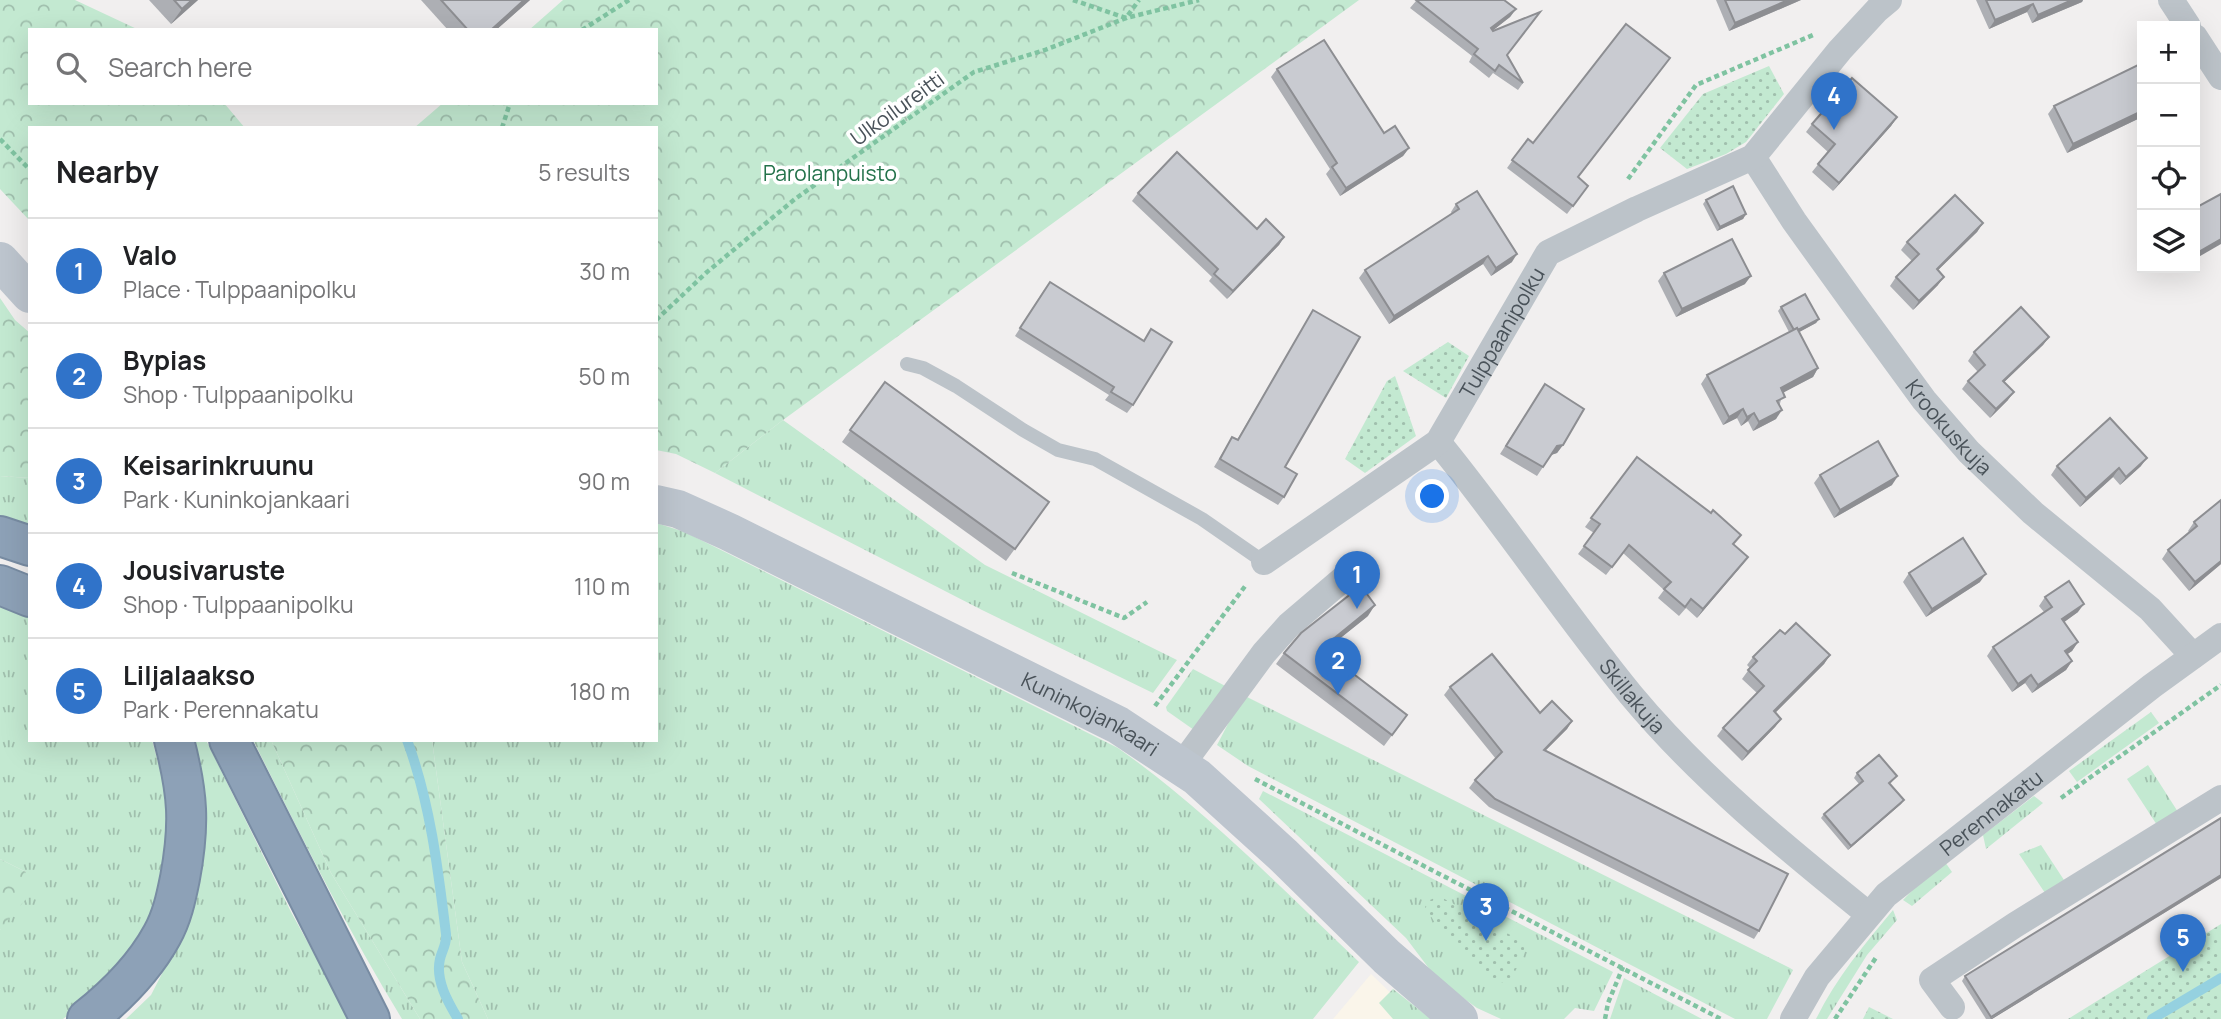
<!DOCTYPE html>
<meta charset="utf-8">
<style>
:root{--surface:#fff;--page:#f6f6f6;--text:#202124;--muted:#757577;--line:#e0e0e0;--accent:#3073c9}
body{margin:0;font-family:Manrope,sans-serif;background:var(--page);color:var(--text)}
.controls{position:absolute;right:21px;top:21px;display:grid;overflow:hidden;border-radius:0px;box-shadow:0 7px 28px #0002}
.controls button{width:63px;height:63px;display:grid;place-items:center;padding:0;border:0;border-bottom:2px solid var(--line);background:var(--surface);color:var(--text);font:35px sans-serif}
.you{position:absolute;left:1433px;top:497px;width:24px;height:24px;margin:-18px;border:5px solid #fff;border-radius:50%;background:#1a73e8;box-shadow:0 0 0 10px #1a73e833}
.badge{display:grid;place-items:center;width:46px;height:46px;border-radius:50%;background:var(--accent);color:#fff;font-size:23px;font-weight:700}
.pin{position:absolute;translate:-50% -58px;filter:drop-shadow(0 2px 4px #0008)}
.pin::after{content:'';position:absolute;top:37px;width:24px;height:21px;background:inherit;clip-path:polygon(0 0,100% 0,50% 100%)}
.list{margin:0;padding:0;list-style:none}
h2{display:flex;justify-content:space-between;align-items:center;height:91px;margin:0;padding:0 28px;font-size:30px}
h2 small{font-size:23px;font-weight:400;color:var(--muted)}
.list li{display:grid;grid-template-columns:46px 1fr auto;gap:21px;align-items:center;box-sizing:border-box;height:105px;padding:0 28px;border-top:2px solid var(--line)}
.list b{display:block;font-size:26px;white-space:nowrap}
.list p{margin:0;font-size:23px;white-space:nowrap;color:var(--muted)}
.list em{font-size:23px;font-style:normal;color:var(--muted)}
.icon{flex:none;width:38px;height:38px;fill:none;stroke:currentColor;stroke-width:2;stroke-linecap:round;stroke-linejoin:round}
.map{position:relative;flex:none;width:2221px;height:1019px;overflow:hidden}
.search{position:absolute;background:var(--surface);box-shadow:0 7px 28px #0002;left:28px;top:28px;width:630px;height:77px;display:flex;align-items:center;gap:18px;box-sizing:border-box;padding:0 24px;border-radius:0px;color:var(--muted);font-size:26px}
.panel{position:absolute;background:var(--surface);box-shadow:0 7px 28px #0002;left:28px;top:126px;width:630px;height:616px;border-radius:0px}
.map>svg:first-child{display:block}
.commercial{fill:#faf5ea}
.grass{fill:url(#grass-tufts)}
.forest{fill:url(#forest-crowns)}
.park{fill:url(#park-dots)}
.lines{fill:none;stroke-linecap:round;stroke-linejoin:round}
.stream{stroke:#95d1e0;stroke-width:10}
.highway-casing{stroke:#788ca3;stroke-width:42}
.path{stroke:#7fc3a1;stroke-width:4.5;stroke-dasharray:5 3.5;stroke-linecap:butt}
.lane{stroke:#bcc3c9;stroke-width:14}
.street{stroke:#bcc3c9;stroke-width:26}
.secondary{stroke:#bdc5ce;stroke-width:38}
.highway{stroke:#8da1b7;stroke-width:38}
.wall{fill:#adafb4}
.shaded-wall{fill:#8d8e92}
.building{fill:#c9cbd1;stroke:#8d8e92;stroke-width:2}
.labels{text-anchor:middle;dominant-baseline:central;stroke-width:7;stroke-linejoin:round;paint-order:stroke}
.street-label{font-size:21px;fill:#495259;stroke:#fff}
.park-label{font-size:21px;fill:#23724a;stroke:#fff}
</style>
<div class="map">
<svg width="2221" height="1019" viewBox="0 0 2221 1019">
<defs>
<pattern id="grass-tufts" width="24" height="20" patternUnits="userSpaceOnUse" patternTransform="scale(1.75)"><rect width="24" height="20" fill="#c3e9d1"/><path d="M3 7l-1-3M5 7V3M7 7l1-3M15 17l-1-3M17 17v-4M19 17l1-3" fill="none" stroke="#a0bfad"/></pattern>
<pattern id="forest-crowns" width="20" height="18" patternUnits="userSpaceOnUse" patternTransform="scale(1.75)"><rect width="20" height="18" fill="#c3e9d1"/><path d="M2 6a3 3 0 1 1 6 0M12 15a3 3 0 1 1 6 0" fill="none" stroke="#a0bfad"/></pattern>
<pattern id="park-dots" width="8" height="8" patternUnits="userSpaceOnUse" patternTransform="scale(1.75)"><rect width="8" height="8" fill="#c3e9d1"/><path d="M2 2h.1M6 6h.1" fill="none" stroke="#a0bfad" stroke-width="1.8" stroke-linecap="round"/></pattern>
</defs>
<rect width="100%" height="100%" fill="#f1efef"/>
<polygon class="commercial" points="1371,974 1418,1019 1333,1019"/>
<g class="grass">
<polygon points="783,420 985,565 1177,660 1153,693 982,610 715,473"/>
<polygon points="0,476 30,478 30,530 0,523"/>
<path d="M656,523l29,9 433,216c88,62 163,140 241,214l-46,57h-825l-26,-57 -30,-222h224z"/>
<polygon points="0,605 30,616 30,740 152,740 167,796 170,825 158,898 142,931 121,965 91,999 63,1019 0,1019 0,930 26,872 0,859"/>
<polygon points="1193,669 1231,689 1194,730 1167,711 1166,707"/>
<polygon points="1243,695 1790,968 1793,970 1767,1019 1735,1019 1248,766 1217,745"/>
<polygon points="2151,712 2159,723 2077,782 2069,771"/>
<polygon points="189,740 206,740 291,912 350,1019 126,1019 151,995 187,925"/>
<path d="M253,740h18l60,133 89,146h-18c-55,-90 -102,-185 -149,-279z"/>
<polygon points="2148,765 2178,812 2157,825 2127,779"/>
<polygon points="1263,791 1613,972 1594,1011 1575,1008 1564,1019 1501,1019 1477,1008 1437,979 1406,938 1259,799"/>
<polygon points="2034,796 2043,803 1986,849 1983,835"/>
<polygon points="2041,845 2064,880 2045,893 2019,854"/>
<polygon points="1945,862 1952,872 1912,906 1903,900 1925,877"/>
<path d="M1893,910l4,10 -30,35 -40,64h-11c20,-41 48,-74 77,-109z"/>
<polygon points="1624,978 1702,1019 1610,1019"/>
<polygon points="1393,989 1431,1019 1393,1019 1379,1003"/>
</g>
<g class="forest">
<polygon points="0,0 75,0 139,30 30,30 30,103 224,103 245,128 30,128 30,221 0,189"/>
<polygon points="563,0 1359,0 783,420 715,473 676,454 656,450 656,128 414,128 443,103 656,103 656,30 529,30"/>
<polygon points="0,298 15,320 30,333 30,478 0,476"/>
<polygon points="271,740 432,740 462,962 488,1019 420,1019 331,873"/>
<polygon points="0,859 26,872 26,899 0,930"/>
</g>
<g class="park">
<polygon points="1769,66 1784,94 1746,142 1726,154 1687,169 1660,148 1703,94"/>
<polygon points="1448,342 1469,356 1446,398 1403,371"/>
<polygon points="1395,376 1416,436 1365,473 1345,459 1387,381"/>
<path d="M1439,896l86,47 -2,15 -15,25c-27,0 -70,-53 -83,-76l5,-7z"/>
<polygon points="2221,924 2221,1019 2068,1019"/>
<polygon points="1869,1007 1893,1019 1863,1019"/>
</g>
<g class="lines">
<g class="stream">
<path d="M407,740c23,62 31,128 39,194 1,10 -4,16 -6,25 -5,21 8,43 18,60"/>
<polyline points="2152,1019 2221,978"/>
</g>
<defs>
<g id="highway">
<polyline points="0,536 30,546"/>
<polyline points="0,585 30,597"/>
<polyline points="229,740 370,1019"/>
<path d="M87,1019c29,-23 57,-51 75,-84 10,-18 14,-37 18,-57 10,-54 8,-84 -6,-138"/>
</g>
</defs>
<use href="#highway" class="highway-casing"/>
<g class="path">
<polyline points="1073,0 1126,18 1139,0"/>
<polyline points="582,30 629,0"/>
<polyline points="502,128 510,103"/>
<polyline points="0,139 30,170"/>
<polyline points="1628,179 1696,85 1813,35"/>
<polyline points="656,320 707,272 795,199 974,72 1045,50 1126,18 1199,0"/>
<polyline points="1012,573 1124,618 1147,602"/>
<polyline points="1155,706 1246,585"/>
<polyline points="1255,779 1721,1019"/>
<polyline points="2061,798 2221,685"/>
<polyline points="1605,1019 1608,1003 1623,967"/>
<polyline points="1835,1019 1877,956"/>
</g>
<polyline class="lane" points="907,364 923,368 956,386 1023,430 1058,450 1095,459 1202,519 1264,562"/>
<g class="street">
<polyline points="2171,0 2188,26"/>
<polyline points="2195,37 2221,77"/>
<path id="s1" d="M1753,157l41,64 59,82 71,97 45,52 64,61 117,96 43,47"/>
<path id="s2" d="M1438,442c67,82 126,171 193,253 69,83 154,152 237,219"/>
<path id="s3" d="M1264,562l174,-120 110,-189 89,-44 116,-52 87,-107 37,-40 12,-10"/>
<polyline points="1181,766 1264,653 1289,625 1350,573"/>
<polyline points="1952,1007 1932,980 2015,925 2221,798"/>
<path id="s4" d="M1793,1019l24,-42 69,-82 266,-209 69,-50"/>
</g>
<g class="secondary">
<polyline points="0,261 30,294"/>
<path id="s5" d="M656,504l22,5 51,23 389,193 79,52 86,78 104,102 72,62"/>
</g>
<use href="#highway" class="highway"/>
</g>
<g class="wall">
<polygon points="149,0 198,0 171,24"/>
<polygon points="421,0 530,0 496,30 448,30"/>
<polygon points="1716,0 1801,0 1729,31"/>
<polygon points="1976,0 2083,0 2082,2 2032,23 2027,12 1989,29"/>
<polygon points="1416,1 1516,9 1510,17 1493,30 1523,83 1518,90 1493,73 1489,78 1469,62 1472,56 1410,8"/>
<polygon points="1277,69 1384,133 1409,148 1403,156 1340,196 1326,174 1330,169 1271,77"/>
<polygon points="2142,69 2142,117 2067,153 2048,114 2054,106"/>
<polygon points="1897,117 1891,126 1833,191 1812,172 1828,152 1806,132 1812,124"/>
<polygon points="1528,139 1588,186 1567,214 1507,168"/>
<polygon points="1138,193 1284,237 1279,245 1227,299 1209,281 1212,277 1132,201"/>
<polygon points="1706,200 1746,214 1743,219 1717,231 1703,204"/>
<polygon points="1456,204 1512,262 1491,276 1483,264 1389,324 1359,278 1365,270 1452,214 1451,212"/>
<polygon points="1983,223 1977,232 1938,270 1938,285 1913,310 1890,286 1896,277 1912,261 1901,250 1907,242"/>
<polygon points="1664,273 1745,284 1676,317 1658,281"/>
<polygon points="1044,290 1143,341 1133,405 1127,413 1105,400 1109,395 1015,336"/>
<polygon points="1781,307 1819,319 1816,323 1799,332 1818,368 1813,377 1783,392 1776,419 1753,431 1748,421 1741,426 1737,418 1723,425 1701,384 1707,375 1789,332 1778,311"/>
<polygon points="1313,310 1285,467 1284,497 1278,505 1214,467 1232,437 1237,440"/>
<polygon points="2049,337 2043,345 2004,382 2008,400 1990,418 1962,389 1968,381 1978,372 1968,361 1974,352"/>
<polygon points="885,382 1049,502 1006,561 842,442"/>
<polygon points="1545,384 1563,445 1557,453 1551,455 1537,476 1500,454"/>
<polygon points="1637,457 1748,557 1742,565 1697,618 1686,608 1679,616 1658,598 1664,590 1623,553 1606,575 1578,554 1594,533 1585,527"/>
<polygon points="2057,466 2141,466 2120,485 2113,477 2080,507 2051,475"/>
<polygon points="1820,475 1892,485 1834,518 1814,483"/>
<polygon points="2194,522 2221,564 2189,591 2162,559 2168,550 2189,532 2188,531"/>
<polygon points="1909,573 1980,582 1926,617 1903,582"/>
<polygon points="2045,597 2078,612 2064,622 2078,642 2072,651 2067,654 2072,661 2066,670 2032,693 2025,683 2012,692 1987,656 1993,647 2044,612 2039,606"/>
<polygon points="1368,616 1324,651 1407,715 1384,746 1276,664 1284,653"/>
<polygon points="1785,634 1830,655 1824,664 1775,713 1781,719 1775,727 1742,761 1717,736 1723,728 1757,693 1742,679 1750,668 1747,665 1753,657"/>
<polygon points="1450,687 1540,713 1572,721 1567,729 1545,751 1759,931 1754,939 1489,807 1469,788 1475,780 1496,759 1444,695"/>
<polygon points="1857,773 1897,776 1890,784 1904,800 1901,804 1848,850 1821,818 1824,814 1859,784 1854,778"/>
<polygon points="2221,818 2221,878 1992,1019 1986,1019 1962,981 1965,976"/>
</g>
<g class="shaded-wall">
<polygon points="192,0 198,0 171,24 182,9"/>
<polygon points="524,0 530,0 496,30 491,30"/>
<polygon points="1788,0 1801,0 1729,31 1735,23"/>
<polygon points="2072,0 2083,0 2082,2 2032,23 2038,15"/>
<polygon points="2033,4 2027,12 1989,29 1995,20"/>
<polygon points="1516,9 1510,17 1486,36 1491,28"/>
<polygon points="2142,111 2142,117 2067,153 2073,144"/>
<polygon points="1897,117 1891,126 1833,191 1839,183"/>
<polygon points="1409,148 1403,156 1340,196 1346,188"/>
<polygon points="1746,214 1743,219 1717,231 1720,227"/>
<polygon points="1983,223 1977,232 1931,277 1937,269"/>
<polygon points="1284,237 1279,245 1227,299 1233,291"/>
<polygon points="2221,239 2221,244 2195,259 2195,254"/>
<polygon points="1517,254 1512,262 1491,276 1496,268"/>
<polygon points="1488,256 1483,264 1389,324 1394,316"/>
<polygon points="1751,276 1745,284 1676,317 1682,309"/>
<polygon points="1944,277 1938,285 1913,310 1919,301"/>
<polygon points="1819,319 1816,323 1792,336 1795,332"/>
<polygon points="2049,337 2043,345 1997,389 2003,381"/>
<polygon points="1818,368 1813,377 1775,397 1781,388"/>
<polygon points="2014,392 2008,400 1990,418 1996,409"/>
<polygon points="1743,409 1737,418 1723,425 1729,417"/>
<polygon points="1782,410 1776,419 1753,431 1759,422"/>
<polygon points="1754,413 1748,421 1741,426 1747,417"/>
<polygon points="1563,445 1557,453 1551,455 1557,446"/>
<polygon points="2147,458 2141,466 2120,485 2126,477"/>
<polygon points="2119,468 2113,477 2080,507 2086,498"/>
<polygon points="1898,476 1892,485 1834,518 1840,510"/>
<polygon points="1748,557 1742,565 1697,618 1703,609"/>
<polygon points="2221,561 2221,564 2189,591 2195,582"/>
<polygon points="1986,574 1980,582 1926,617 1932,609"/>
<polygon points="2084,604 2078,612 2056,628 2062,619"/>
<polygon points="1375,605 1368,616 1313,660 1321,649"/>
<polygon points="2078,642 2072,651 2059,660 2065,651"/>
<polygon points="1830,655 1824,664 1768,720 1774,711"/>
<polygon points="2072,661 2066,670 2032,693 2038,685"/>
<polygon points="2031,675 2025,683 2012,692 2018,684"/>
<polygon points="1781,719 1775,727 1742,761 1748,752"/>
<polygon points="1572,721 1567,729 1538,758 1544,750"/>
<polygon points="1904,800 1901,804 1848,850 1851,846"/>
<polygon points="2221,875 2221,878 1992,1019 1990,1019"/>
</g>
<g class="building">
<polygon points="174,0 192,0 182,9"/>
<polygon points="441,0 524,0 491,30 468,30"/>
<polygon points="1416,0 1504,0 1516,9 1491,28 1493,31 1540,12 1507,55 1523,83 1499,65 1495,71 1474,54 1478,49"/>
<polygon points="1725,0 1788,0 1735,23"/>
<polygon points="1986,0 2072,0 2038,15 2033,4 1995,20"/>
<polygon points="1626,24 1670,58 1578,177 1588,186 1573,206 1512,160 1528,139 1533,143"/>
<polygon points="1324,40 1384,133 1395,126 1409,148 1346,188 1332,167 1337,163 1277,69"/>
<polygon points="2140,64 2142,69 2142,111 2073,144 2054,106"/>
<polygon points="1852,78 1897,117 1839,183 1818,164 1835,144 1812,124"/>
<polygon points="1177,152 1257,229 1266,219 1284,237 1233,291 1214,274 1218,269 1138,193"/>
<polygon points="1733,186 1746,214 1720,227 1706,200"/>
<polygon points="1477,191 1517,254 1496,268 1488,256 1394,316 1365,270 1459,209 1456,204"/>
<polygon points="2221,194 2221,239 2195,254 2195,208"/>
<polygon points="1955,195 1983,223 1937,269 1944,277 1919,301 1896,277 1919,254 1907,242"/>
<polygon points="1732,239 1751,276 1682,309 1664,273"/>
<polygon points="1050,282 1144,341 1151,329 1172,342 1133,405 1111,392 1114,387 1020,328"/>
<polygon points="1805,294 1819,319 1798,330 1797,328 1794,330 1781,307"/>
<polygon points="2021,307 2049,337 2003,381 2014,392 1996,409 1968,381 1985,365 1974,352"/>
<polygon points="1313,310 1360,337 1285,467 1297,474 1284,497 1220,459 1232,437 1238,440"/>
<polygon points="1797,328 1818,368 1781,388 1785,397 1777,401 1782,410 1759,422 1754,413 1747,417 1743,409 1729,417 1707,375"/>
<polygon points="885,382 1049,502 1015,549 850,430"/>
<polygon points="1545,384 1584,409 1563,445 1557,446 1543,467 1506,446"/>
<polygon points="2110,418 2147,458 2126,477 2119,468 2086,498 2057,466"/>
<polygon points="1878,441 1898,476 1840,510 1820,475"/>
<polygon points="1637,457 1711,513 1713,510 1741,535 1733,544 1748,557 1703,609 1691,599 1685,607 1664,589 1671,582 1629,545 1612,567 1584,546 1600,524 1591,518"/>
<polygon points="2221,500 2221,561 2195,582 2168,550 2197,526 2194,522"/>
<polygon points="1963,538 1986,574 1932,609 1909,573"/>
<polygon points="2069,581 2084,604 2062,619 2078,642 2065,651 2072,661 2038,685 2031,675 2018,684 1993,647 2052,607 2045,597"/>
<polygon points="1361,586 1375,605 1321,649 1407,715 1392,735 1284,653 1301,633"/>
<polygon points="1796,623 1830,655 1774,711 1781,719 1748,752 1723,728 1764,686 1748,670 1757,661 1753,657 1780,630 1785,634"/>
<polygon points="1492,654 1540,713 1552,701 1572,721 1544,750 1788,874 1759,931 1495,799 1475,780 1502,752 1450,687"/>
<polygon points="1879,755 1897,776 1889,783 1904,800 1851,846 1824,814 1863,781 1857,773"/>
<polygon points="2221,818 2221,875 1991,1017 1965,976"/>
</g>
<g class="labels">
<g class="street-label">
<text transform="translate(897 108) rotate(-36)">Ulkoilureitti</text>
<text stroke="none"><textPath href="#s3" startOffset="338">Tulppaanipolku</textPath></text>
<text stroke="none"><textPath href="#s1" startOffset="334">Krookuskuja</textPath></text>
<text stroke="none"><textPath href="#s2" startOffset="320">Skillakuja</textPath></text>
<text stroke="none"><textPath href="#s5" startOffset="483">Kuninkojankaari</textPath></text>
<text stroke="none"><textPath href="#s4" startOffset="289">Perennakatu</textPath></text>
</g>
<g class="park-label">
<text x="830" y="173">Parolanpuisto</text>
</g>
</g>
</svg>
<div class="controls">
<button>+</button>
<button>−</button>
<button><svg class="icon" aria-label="locate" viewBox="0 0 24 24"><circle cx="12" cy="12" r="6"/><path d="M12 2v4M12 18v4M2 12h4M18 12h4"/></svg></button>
<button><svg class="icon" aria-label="layers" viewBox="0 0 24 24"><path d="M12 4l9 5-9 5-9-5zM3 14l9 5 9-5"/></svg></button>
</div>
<div class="you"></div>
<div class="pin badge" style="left:1357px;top:609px">1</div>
<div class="pin badge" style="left:1338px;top:695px">2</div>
<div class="pin badge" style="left:1486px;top:941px">3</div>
<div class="pin badge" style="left:1834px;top:130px">4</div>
<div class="pin badge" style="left:2183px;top:972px">5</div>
<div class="search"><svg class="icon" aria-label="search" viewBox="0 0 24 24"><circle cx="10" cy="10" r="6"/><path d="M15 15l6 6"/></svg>Search here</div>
<section class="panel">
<h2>Nearby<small>5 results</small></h2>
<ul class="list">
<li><span class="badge">1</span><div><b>Valo</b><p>Place · Tulppaanipolku</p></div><em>30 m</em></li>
<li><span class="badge">2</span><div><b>Bypias</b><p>Shop · Tulppaanipolku</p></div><em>50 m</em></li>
<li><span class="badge">3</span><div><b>Keisarinkruunu</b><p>Park · Kuninkojankaari</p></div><em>90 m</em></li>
<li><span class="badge">4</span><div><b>Jousivaruste</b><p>Shop · Tulppaanipolku</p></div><em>110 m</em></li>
<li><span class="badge">5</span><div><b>Liljalaakso</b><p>Park · Perennakatu</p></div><em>180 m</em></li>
</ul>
</section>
</div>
